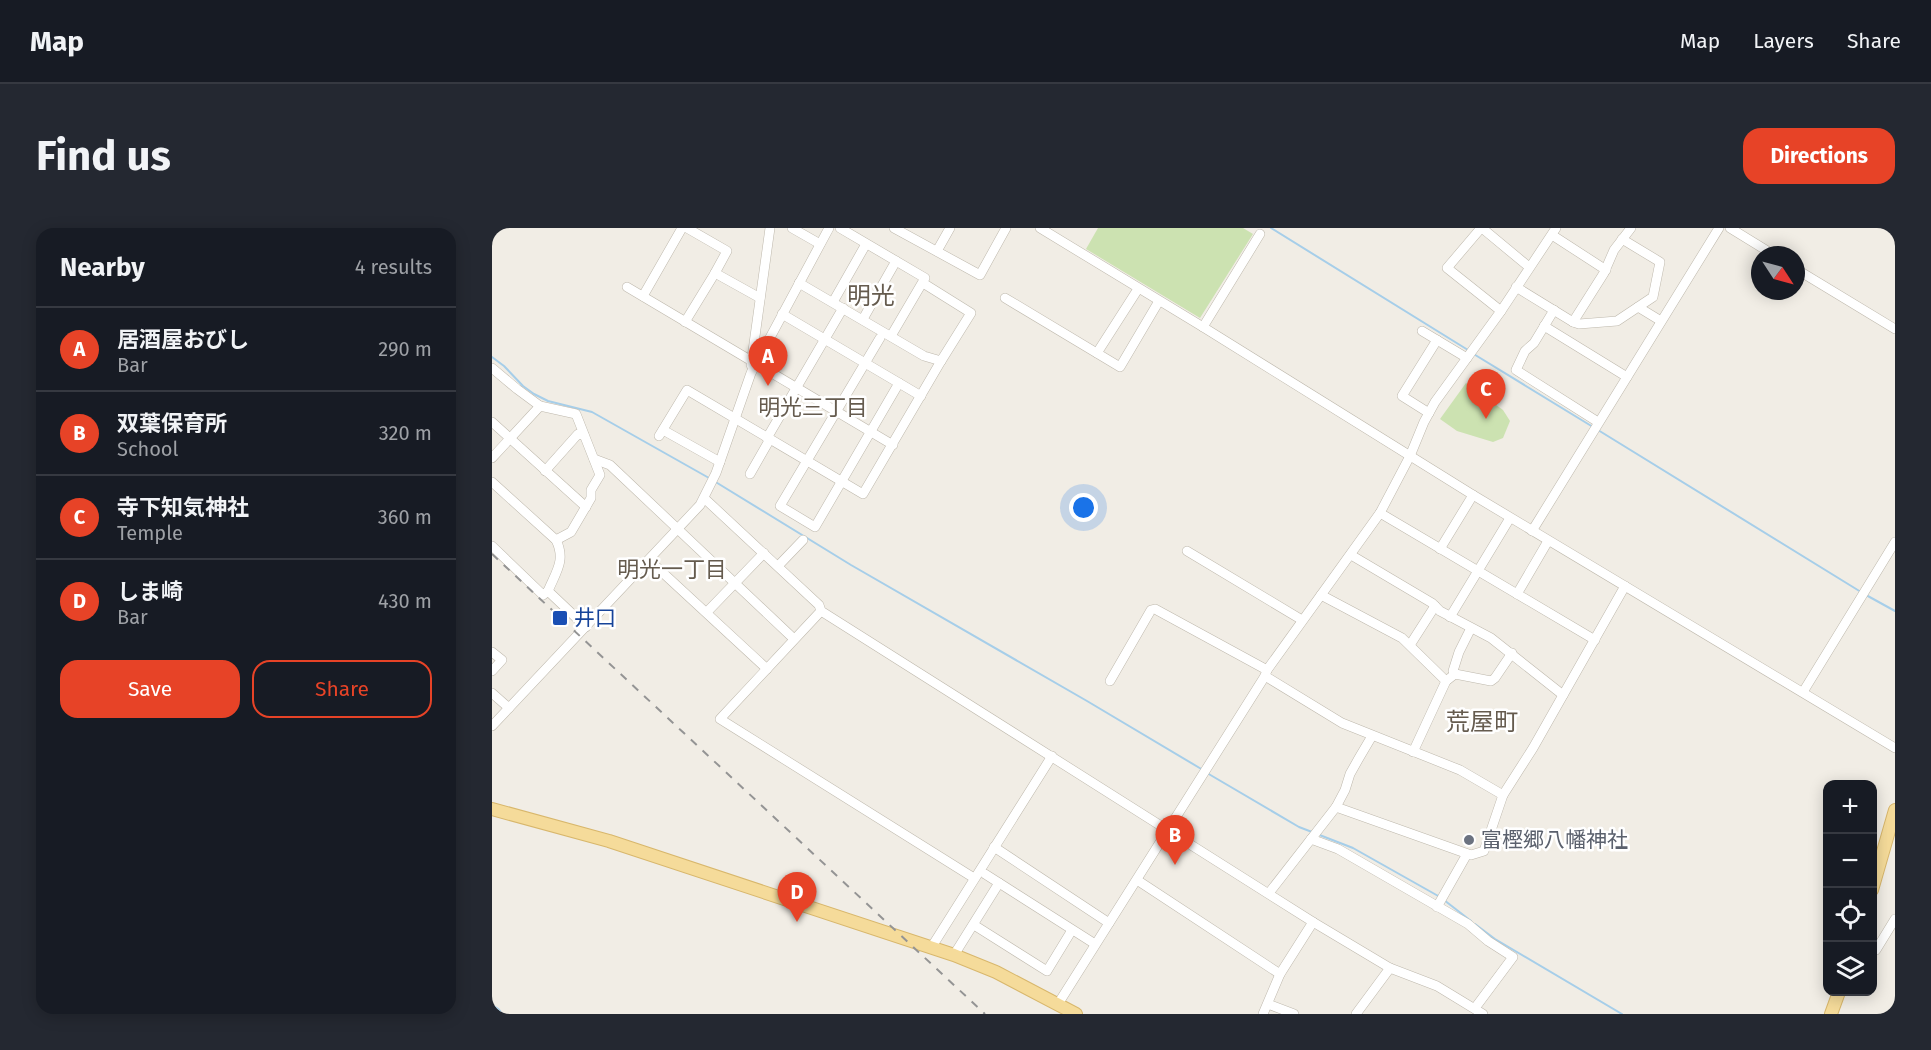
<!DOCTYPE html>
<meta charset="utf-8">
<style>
:root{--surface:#171b24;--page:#242831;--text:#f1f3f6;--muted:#9ea1a6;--line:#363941;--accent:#e74327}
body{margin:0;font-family:"Fira Sans","Noto Sans JP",sans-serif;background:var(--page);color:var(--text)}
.controls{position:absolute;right:18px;bottom:18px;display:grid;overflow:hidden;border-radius:12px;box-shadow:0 3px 15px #0003}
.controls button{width:54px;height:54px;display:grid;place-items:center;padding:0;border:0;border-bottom:2px solid var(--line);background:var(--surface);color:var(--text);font:30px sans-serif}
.compass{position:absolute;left:1259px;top:18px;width:54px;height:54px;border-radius:50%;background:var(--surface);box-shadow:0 3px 15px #0003;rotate:126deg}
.you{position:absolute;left:592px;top:280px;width:21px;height:21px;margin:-15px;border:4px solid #fff;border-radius:50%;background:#1a73e8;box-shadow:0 0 0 9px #1a73e833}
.badge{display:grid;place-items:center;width:39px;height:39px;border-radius:50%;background:var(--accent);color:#fff;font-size:20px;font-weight:700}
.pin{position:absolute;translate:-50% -50px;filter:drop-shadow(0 2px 3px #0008)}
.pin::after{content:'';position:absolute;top:32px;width:21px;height:18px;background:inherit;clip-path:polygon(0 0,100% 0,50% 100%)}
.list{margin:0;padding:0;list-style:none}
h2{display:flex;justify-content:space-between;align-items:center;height:78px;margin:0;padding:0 24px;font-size:26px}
h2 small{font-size:20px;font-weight:400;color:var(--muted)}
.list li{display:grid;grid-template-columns:39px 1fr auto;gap:18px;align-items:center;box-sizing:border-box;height:84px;padding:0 24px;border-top:2px solid var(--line)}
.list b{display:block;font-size:22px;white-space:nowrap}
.list p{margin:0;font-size:20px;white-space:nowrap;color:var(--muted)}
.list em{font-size:20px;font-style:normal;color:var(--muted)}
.actions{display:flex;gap:12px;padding:18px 24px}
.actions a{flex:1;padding:14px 0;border:2px solid var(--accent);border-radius:18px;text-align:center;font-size:21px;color:var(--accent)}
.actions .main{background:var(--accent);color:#fff}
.icon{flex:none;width:33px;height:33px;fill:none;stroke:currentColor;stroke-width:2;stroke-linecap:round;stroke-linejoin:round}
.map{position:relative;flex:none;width:1403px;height:786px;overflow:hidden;border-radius:18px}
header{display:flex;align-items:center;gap:36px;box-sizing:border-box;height:84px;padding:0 30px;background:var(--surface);border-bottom:2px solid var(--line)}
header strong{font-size:28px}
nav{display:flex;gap:33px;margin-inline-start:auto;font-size:21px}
.intro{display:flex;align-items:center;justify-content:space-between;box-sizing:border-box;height:144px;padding:0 36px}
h1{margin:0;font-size:42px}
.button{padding:15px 27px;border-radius:18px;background:var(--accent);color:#fff;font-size:21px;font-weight:700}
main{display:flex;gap:36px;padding:0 36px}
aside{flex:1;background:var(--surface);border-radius:18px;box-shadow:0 3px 15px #0003}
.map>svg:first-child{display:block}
.green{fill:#cce2b1}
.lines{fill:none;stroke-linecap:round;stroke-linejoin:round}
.stream{stroke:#a6cee9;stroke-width:2}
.river{stroke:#a6cee9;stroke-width:14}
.minor-casing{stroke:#beb8ac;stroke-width:10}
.major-casing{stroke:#d8b76c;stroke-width:14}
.minor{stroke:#fff;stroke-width:9}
.major{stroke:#f5db9a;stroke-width:12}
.rail{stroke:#949494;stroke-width:2;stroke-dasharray:8 8;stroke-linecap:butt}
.transit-dot{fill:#1a4fb4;stroke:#fff;stroke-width:2}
.worship-dot{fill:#6b7280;stroke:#fff;stroke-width:2}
.labels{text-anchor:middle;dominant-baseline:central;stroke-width:5;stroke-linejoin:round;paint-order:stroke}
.transit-label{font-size:21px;fill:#164399;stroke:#fff;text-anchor:start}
.worship-label{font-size:21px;fill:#5b616d;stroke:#fff;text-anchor:start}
.neighbourhood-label{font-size:22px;fill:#655b4e;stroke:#fff}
.quarter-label{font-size:24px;fill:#655b4e;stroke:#fff}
</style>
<header>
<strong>Map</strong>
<nav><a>Map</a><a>Layers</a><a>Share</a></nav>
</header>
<div class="intro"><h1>Find us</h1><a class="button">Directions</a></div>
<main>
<aside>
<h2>Nearby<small>4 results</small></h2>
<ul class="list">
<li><span class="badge">A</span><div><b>居酒屋おびし</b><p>Bar</p></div><em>290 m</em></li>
<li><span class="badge">B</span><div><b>双葉保育所</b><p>School</p></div><em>320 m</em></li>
<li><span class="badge">C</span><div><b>寺下知気神社</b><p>Temple</p></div><em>360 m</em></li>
<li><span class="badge">D</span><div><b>しま崎</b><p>Bar</p></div><em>430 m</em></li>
</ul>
<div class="actions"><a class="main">Save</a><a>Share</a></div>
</aside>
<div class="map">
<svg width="1403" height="786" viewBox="0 0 1403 786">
<rect width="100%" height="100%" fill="#f1ede5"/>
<g class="green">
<polygon points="606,0 751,0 761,6 708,90 594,21"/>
<polygon points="974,155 1011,182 1018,193 1011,210 1001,214 965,203 948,191"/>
</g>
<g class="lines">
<g class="stream">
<polyline points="779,0 976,122"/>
<polyline points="980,125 1101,199"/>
<polyline points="0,129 12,138 31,158 42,166 56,173 100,184 217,250"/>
<polyline points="1106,202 1369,364"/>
<polyline points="222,253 359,337 595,473 711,542"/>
<polyline points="1374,367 1403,383"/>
<polyline points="715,545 807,599 820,604"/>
<polyline points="825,606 861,620 948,669"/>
<polyline points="952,672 979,693"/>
<polyline points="983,696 1003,711 1130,786"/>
</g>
<polyline class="river" points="0,784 3,786"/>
<defs>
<g id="minor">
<polyline points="195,0 235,23 223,45 268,70"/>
<polyline points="300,0 328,16"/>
<polyline points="348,0 433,50 399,108"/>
<polyline points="402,0 488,47 514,0"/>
<polyline points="548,0 711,99 981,267 1403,520"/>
<polyline points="989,0 955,40 1009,83"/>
<polyline points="990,0 1037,39"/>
<polyline points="1238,0 1282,27"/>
<polyline points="1060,7 1114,42"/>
<polyline points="445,23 458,0"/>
<polyline points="1304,41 1403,101"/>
<polyline points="307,55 432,128 449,133 479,85 431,55"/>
<polyline points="135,59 401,217"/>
<polyline points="1024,59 1081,94 1112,45 1122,22 1139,0"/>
<polyline points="151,68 190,0"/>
<polyline points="513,70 628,139 667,73"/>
<polyline points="341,74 374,16"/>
<polyline points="1146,79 1169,93"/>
<polyline points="1062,82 1042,115 1033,123 1024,142 1106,194"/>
<polyline points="290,86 429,168"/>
<polyline points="371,91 404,33"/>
<polyline points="193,94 223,45"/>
<polyline points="1081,94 1087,96 1125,93 1161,69 1168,34 1130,11"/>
<polyline points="1052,98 1135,149"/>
<polyline points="711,99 768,6"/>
<polyline points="930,103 975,130"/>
<polyline points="388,110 288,278 323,299 407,155"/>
<polyline points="605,125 646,61"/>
<polyline points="259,137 278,0"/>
<polyline points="0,140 25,161 48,178"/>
<polyline points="937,185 910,168 945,112"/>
<polyline points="0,194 94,279"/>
<polyline points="171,202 228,234"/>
<polyline points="167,208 195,162 371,266 449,133"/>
<polyline points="275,210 351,80"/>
<polyline points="0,230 48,178 84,186 108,247 99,262 99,270 79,304 64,312"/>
<polyline points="102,231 118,237 302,411"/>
<polyline points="53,243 86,206 92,207"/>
<polyline points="258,246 278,211"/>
<path d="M0,254l64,58c10,20 0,32 -8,51"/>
<polyline points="212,270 327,377 329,383 821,694 898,740 864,786"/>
<polyline points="888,285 1103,412"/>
<polyline points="1040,303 1227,0"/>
<polyline points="0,318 51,367 56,363 94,399"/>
<polyline points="948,321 981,267"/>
<polyline points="695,323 810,392"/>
<polyline points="859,327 940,375 948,383 999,410 1071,467"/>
<polyline points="157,332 275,441"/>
<polyline points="286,338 311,312"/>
<polyline points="1025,366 1056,313"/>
<polyline points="829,367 910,410 954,453 921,524"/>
<polyline points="329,383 228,491 482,650"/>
<polyline points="215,384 272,325"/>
<polyline points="958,389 1018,290"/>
<polyline points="918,417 943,378"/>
<polyline points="0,424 10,432 0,443"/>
<polyline points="963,446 961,443 967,424 979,400"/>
<polyline points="773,448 850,495 968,542 1011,567"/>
<polyline points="618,453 659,382 663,381 775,442"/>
<polyline points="954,453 963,446 999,453 1003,450 1020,425"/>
<polyline points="1311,464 1403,314"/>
<polyline points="0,465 17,480"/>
<polyline points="0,498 208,277 224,245 259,145 337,0"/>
<polyline points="844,579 979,627 992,623 1011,567 1041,520 1133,358"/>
<polyline points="819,611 846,621 976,696 996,713 1021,729 983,780"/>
<polyline points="502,619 617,695"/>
<polyline points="493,646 603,716"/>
<polyline points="645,652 788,746"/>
<polyline points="777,665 844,579 853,562 858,546 867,530 880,508"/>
<polyline points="945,679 975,626"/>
<polyline points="482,697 555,743 580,702"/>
<polyline points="439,720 560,528"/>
<polyline points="1380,720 1384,722 1403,691"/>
<polyline points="462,727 507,655"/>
<polyline points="898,740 945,758 991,786"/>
<polyline points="566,776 773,448 775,442 888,285 918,228 932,194 943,174 1009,83 1064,0"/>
<polyline points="776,776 802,786"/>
<polyline points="771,786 788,746 821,694"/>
</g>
<g id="major">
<polyline points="0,581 117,613 462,727 504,744 584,786"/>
<polyline points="1380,662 1403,582"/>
<polyline points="1339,786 1347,764"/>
</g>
</defs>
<use href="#minor" class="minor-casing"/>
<use href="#major" class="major-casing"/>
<use href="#minor" class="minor"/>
<use href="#major" class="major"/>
<polyline class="rail" points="0,326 493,786"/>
</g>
<rect class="transit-dot" x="60" y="382" width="16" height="16" rx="3"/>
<circle class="worship-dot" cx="977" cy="612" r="6"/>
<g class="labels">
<g class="transit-label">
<text x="82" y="390">井口</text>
</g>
<g class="worship-label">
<text x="989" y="612">富樫郷八幡神社</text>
</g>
<g class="neighbourhood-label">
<text x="321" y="179">明光三丁目</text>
<text x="180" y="341">明光一丁目</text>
</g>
<g class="quarter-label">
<text x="379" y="68">明光</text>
<text x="990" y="494">荒屋町</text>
</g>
</g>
</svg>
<div class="controls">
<button>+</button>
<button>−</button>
<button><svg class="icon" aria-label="locate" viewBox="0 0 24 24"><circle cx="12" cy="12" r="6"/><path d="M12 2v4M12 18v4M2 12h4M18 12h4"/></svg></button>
<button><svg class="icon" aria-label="layers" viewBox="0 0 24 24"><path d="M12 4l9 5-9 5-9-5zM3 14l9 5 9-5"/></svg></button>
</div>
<svg class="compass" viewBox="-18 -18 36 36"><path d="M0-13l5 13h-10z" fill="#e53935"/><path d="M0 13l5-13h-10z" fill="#9ea1a6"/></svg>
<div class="you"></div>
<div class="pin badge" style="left:276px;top:158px">A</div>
<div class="pin badge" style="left:683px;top:637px">B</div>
<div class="pin badge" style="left:994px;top:191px">C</div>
<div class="pin badge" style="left:305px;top:694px">D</div>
</div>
</main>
